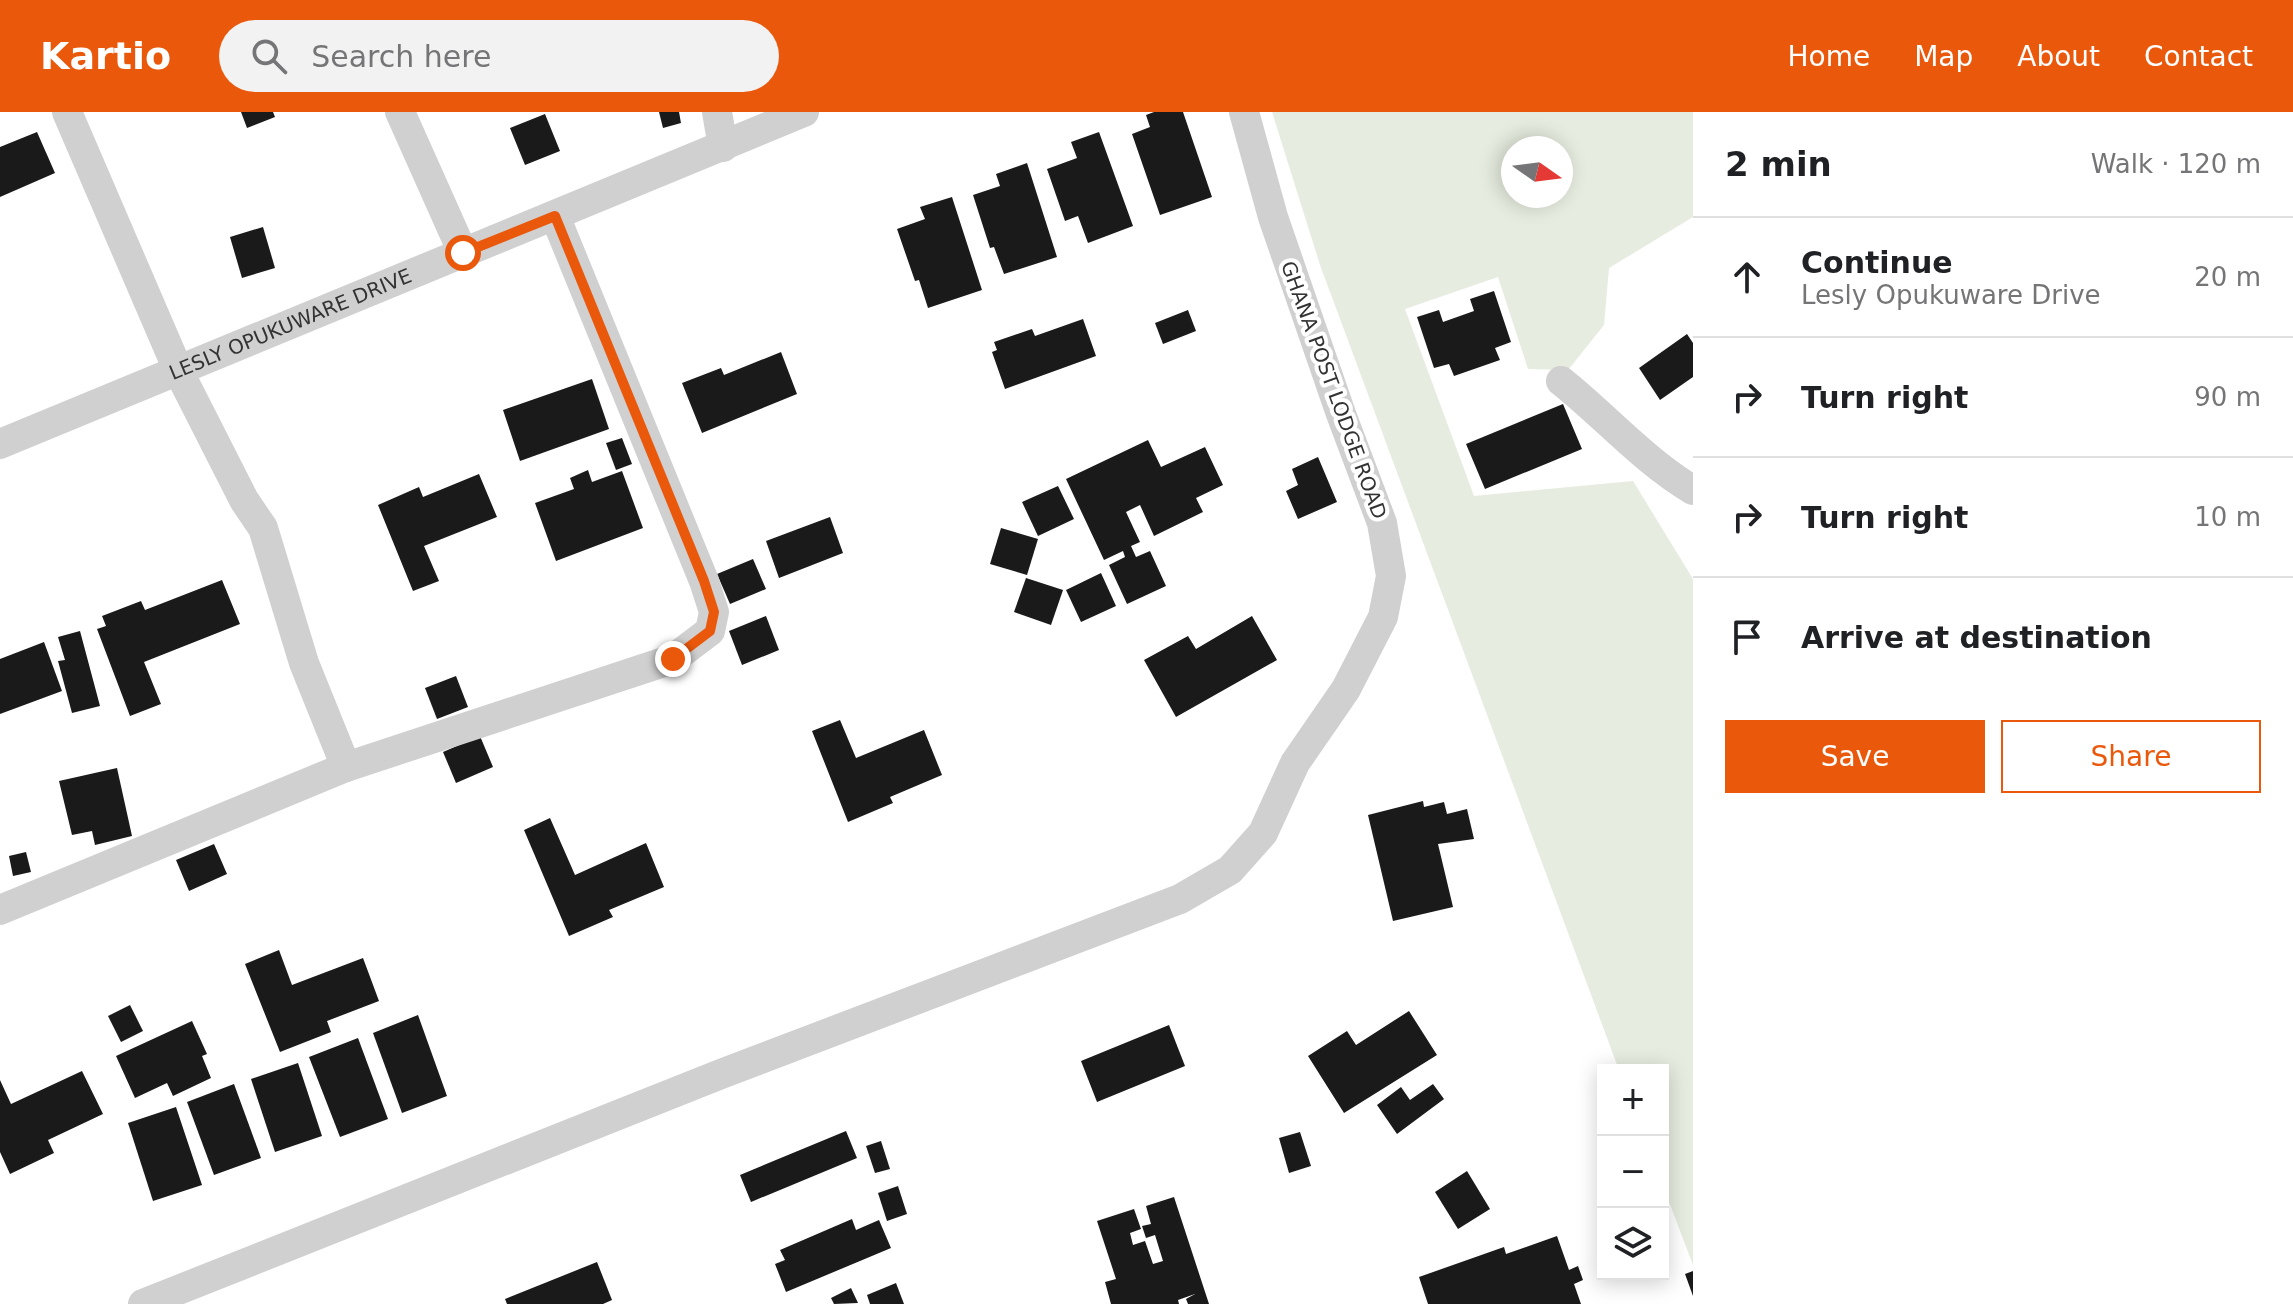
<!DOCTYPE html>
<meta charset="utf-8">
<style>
:root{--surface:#fff;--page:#f2f2f2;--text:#202124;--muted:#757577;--line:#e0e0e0;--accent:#ea580c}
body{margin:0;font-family:"DejaVu Sans",sans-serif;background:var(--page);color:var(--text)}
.controls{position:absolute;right:24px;bottom:24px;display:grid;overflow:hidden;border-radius:0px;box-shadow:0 4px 20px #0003}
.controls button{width:72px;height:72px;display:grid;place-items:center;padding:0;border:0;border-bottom:2px solid var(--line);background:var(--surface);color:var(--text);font:40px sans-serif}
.compass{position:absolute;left:1501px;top:24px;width:72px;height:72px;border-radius:50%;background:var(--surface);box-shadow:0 4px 20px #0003;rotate:104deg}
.stop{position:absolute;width:24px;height:24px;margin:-18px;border:6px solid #ea580c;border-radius:50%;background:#fff}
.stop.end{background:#ea580c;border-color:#fff;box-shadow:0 2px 8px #0008}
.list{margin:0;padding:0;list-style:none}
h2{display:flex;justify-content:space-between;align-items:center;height:104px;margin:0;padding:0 32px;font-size:34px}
h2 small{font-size:26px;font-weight:400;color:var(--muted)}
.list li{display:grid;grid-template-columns:52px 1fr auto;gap:24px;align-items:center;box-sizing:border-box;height:120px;padding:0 32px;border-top:2px solid var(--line)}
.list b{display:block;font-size:30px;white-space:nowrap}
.list p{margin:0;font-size:26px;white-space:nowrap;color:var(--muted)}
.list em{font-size:26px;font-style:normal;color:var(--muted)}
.actions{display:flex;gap:16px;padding:24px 32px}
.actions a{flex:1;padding:18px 0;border:2px solid var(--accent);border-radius:0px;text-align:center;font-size:28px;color:var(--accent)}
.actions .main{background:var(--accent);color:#fff}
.icon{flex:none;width:44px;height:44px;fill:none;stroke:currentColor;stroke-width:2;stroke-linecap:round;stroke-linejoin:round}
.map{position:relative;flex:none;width:1693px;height:1192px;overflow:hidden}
header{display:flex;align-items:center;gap:48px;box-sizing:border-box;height:112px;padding:0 40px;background:var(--accent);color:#fff}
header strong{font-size:38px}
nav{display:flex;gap:44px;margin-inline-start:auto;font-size:28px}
.search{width:560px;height:72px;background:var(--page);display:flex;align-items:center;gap:20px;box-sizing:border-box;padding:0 28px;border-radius:44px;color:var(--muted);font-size:30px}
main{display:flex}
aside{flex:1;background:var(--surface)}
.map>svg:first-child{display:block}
.green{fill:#e6ecdf;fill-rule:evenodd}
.building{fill:#1a1a1a}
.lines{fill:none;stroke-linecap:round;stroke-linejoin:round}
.minor{stroke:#d0d0d0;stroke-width:30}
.route{stroke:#ea580c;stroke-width:10}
.labels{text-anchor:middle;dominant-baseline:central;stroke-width:8;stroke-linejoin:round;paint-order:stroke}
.street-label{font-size:20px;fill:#333;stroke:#fff}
</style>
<header>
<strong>Kartio</strong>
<div class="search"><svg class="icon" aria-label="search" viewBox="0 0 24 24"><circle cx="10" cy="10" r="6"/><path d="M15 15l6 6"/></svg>Search here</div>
<nav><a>Home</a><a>Map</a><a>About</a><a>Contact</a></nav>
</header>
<main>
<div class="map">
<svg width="1693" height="1192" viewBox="0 0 1693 1192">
<rect width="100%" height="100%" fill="#fff"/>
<path class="green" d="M1272,0h421v105l-84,51 -5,57 -36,45 -40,-1 -30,-92 -93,32 69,187 159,-15 60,98v686l-30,-79v-116h-44l-299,-805zM1513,36h48v48h-48z"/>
<g class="building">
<polygon points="241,0 273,0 275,5 247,16"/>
<polygon points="659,0 679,0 681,11 663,16"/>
<polygon points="1154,0 1183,0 1212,85 1160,103 1132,22 1150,15 1146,3"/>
<polygon points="545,2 560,39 525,53 510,16"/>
<polygon points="37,20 55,61 0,85 0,35"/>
<polygon points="1099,20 1133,114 1088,131 1078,104 1065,109 1047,57 1077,46 1071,30"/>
<polygon points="1027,51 1057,145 1004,162 994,135 990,136 973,83 1000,74 996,62"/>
<polygon points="952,85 982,178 928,196 919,168 915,169 897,117 925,107 920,95"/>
<polygon points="263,115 275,156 242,166 230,125"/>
<polygon points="1494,179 1511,230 1495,236 1500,248 1454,264 1449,252 1434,256 1417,205 1439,198 1443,210 1474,199 1470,187"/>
<polygon points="1188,198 1196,219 1163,232 1155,211"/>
<polygon points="1083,207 1096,244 1005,277 992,240 997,238 994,230 1032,217 1035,224"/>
<polygon points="1687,222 1693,231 1693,265 1660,288 1639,256"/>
<polygon points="781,240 797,282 702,321 682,271 721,256 724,263"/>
<polygon points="592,267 609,317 520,349 503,298"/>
<polygon points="1563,292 1582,337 1485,377 1466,332"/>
<polygon points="622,326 632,352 616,358 606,331"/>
<polygon points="1148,328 1161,355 1205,335 1223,373 1196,386 1203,400 1154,424 1140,393 1126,400 1140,430 1131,434 1136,445 1150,439 1166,474 1127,492 1109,453 1125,445 1123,439 1104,448 1066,367"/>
<polygon points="1318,345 1337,390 1298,407 1286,379 1298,373 1292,357"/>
<polygon points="588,358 592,370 622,359 643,416 556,449 535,391 574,377 570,366"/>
<polygon points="479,362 497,405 424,434 439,469 413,479 378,393 419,375 423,385"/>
<polygon points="1058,374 1074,407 1038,424 1022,390"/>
<polygon points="830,405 843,441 779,466 766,429"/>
<polygon points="1001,416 1038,427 1027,463 990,452"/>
<polygon points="753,447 766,477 730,492 717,462"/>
<polygon points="1101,461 1116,494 1081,510 1066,478"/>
<polygon points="1026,466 1063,478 1051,513 1014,500"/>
<polygon points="222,468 240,512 144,550 161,592 130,604 97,517 106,514 102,504 141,489 145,498"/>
<polygon points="766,504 779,538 742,553 729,519"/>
<polygon points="1252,504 1277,548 1176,605 1144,548 1188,524 1196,537"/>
<polygon points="80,519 100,594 72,601 58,549 65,548 58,525"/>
<polygon points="44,530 62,579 0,602 0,547"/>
<polygon points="456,564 468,595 437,607 425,576"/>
<polygon points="840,608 856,646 924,618 942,663 890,685 893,691 848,710 812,619"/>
<polygon points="480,624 493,655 456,671 443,640"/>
<polygon points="117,656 132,724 95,733 92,719 72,723 59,669"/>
<polygon points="1423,689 1424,695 1444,690 1447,702 1467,697 1474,727 1438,732 1453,795 1393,809 1368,703"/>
<polygon points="550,706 575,763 646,731 664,775 609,798 613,805 569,824 524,718"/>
<polygon points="214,732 227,762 189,779 176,748"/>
<polygon points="26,740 31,760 13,764 9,744"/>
<polygon points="279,838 292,873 363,846 379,889 327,909 331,920 280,940 245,852"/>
<polygon points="130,893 143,919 121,930 108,904"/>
<polygon points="1409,899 1437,943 1344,1001 1308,944 1347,919 1356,933"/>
<polygon points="418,903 447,984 402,1001 373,921"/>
<polygon points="192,909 207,942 202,944 211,966 173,984 167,971 135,986 116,944"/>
<polygon points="1169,913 1185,954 1097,990 1081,949"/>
<polygon points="358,926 388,1007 340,1025 309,945"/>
<polygon points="298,951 322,1024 275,1040 251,967"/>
<polygon points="82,959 103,1002 48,1028 54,1041 10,1062 0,1040 0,968 11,992"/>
<polygon points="234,972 261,1046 214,1063 187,990"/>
<polygon points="1433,972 1444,987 1397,1022 1377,993 1401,975 1410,988"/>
<polygon points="176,995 202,1073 153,1089 128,1011"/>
<polygon points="846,1019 857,1046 751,1090 740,1063"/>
<polygon points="1300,1020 1311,1054 1289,1061 1279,1026"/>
<polygon points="881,1029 890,1057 875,1061 866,1034"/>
<polygon points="1467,1059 1490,1097 1458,1117 1435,1080"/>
<polygon points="898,1074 907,1102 887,1109 878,1081"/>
<polygon points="1174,1085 1209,1192 1188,1192 1186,1187 1195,1182 1178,1188 1179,1192 1111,1192 1105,1170 1116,1167 1097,1109 1134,1097 1141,1117 1130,1121 1133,1133 1145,1129 1153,1152 1163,1149 1155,1123 1146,1126 1142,1114 1151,1112 1146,1094"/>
<polygon points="852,1107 856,1118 879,1108 891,1136 786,1180 775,1152 785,1148 780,1138"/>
<polygon points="1557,1124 1569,1158 1578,1154 1583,1168 1574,1172 1581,1192 1428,1192 1419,1165 1504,1135 1506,1142"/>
<polygon points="597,1150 612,1188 603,1192 507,1192 505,1187"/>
<polygon points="1693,1159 1693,1184 1685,1162"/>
<polygon points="896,1171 904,1192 870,1192 867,1183"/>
<polygon points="851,1176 858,1191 834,1192 831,1186"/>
</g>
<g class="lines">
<g class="minor">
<polyline points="67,0 178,258 244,388 263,416 304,551 346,655"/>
<polyline points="400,0 463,141"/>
<polyline points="717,0 723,35"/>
<path d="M1561,269c44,35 83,80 132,109"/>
<path id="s1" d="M0,332l804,-332"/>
<polyline points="0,798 346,655 673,547 710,519 714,500 704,469 555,104"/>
<polyline points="143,1192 721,962 1180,787 1230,758 1263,721 1295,651 1346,577 1383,505 1391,464 1382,411 1341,302 1273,105 1244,0"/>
</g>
</g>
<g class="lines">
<polyline class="route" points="463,141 555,104 704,469 714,500 710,519 673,547"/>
</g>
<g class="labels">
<g class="street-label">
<text stroke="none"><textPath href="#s1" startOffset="314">LESLY OPUKUWARE DRIVE</textPath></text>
<text transform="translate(1334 278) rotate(70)">GHANA POST LODGE ROAD</text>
</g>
</g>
</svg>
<div class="controls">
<button>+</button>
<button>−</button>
<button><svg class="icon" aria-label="layers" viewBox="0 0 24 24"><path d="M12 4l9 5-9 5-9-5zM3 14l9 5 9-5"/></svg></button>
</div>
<svg class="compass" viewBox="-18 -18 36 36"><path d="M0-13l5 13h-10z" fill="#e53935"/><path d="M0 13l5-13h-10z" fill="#757577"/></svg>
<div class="stop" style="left:463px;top:141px"></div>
<div class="stop end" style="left:673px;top:547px"></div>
</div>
<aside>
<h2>2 min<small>Walk · 120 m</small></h2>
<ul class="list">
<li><svg class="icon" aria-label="ahead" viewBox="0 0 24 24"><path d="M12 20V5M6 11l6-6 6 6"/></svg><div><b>Continue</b><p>Lesly Opukuware Drive</p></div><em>20 m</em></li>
<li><svg class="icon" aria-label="right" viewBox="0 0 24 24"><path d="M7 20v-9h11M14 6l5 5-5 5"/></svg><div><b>Turn right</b></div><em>90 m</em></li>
<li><svg class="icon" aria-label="right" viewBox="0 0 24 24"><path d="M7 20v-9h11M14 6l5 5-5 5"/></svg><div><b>Turn right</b></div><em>10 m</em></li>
<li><svg class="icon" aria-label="arrive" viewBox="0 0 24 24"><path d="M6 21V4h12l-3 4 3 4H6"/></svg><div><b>Arrive at destination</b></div></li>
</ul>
<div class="actions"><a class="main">Save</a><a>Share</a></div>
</aside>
</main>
